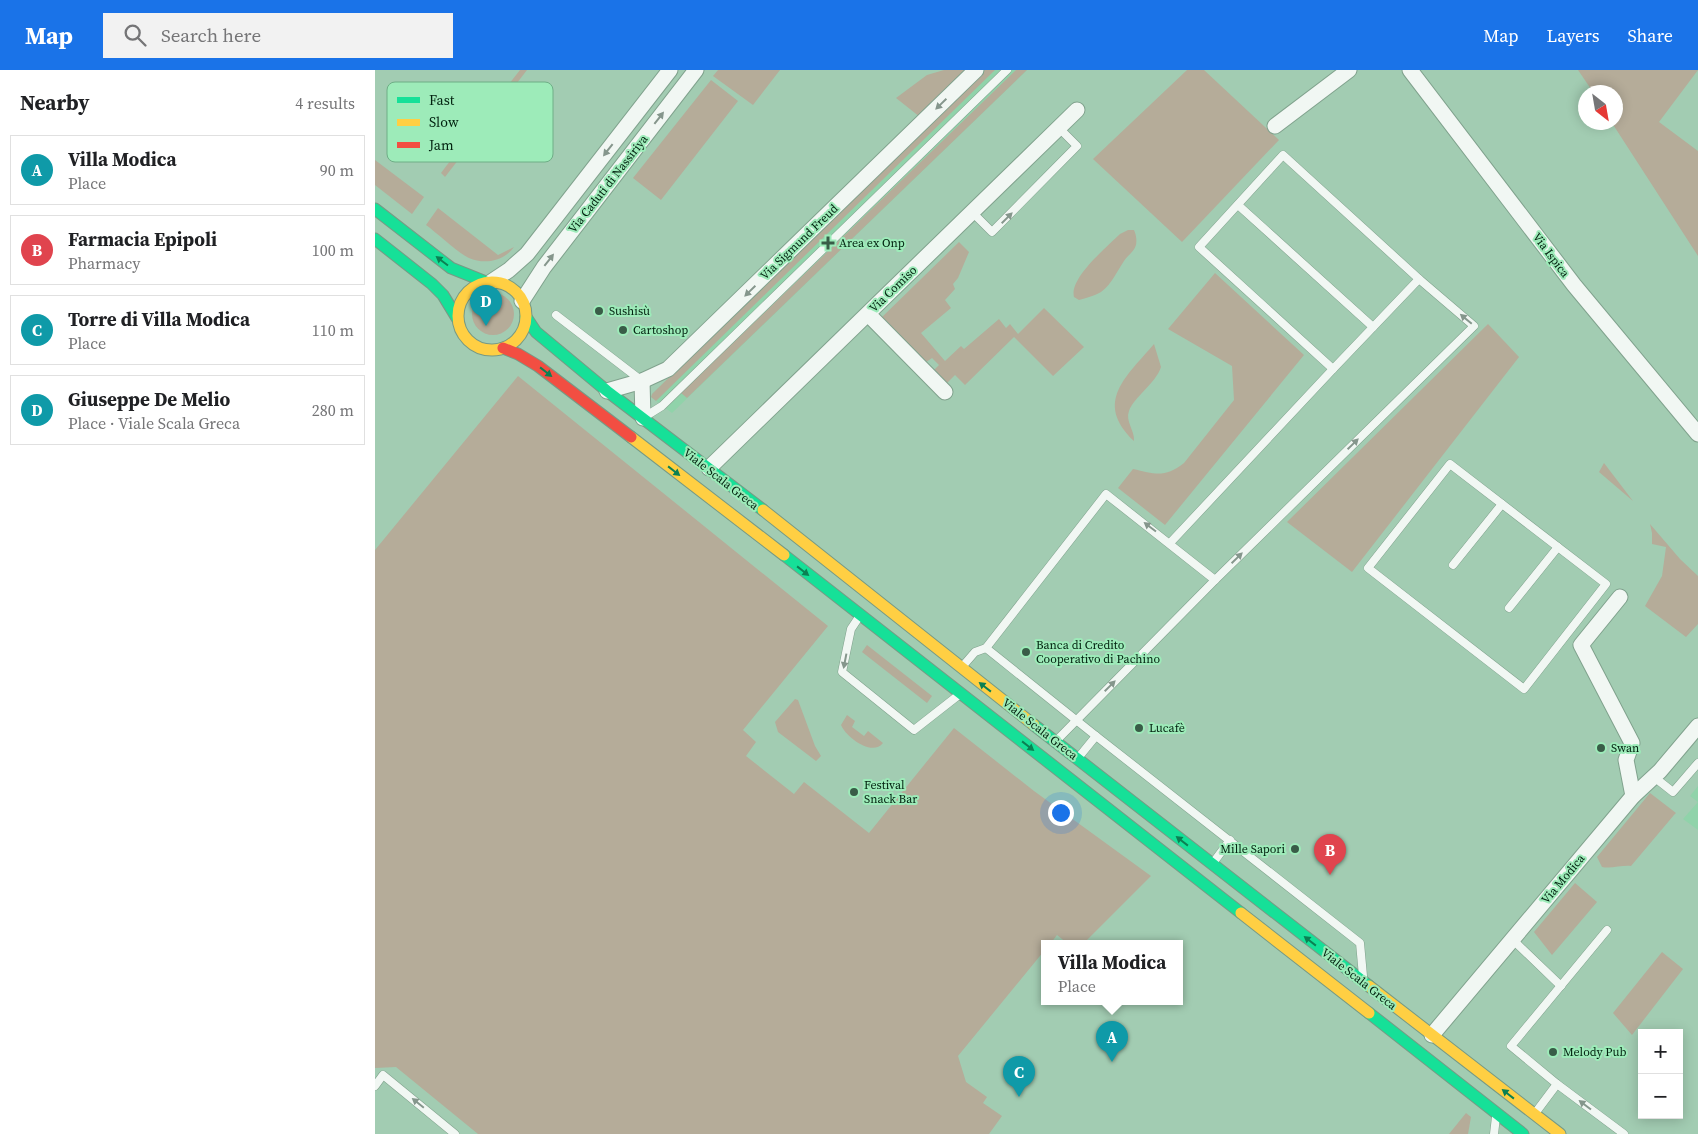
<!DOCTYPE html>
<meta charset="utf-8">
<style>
:root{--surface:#fff;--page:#f2f2f2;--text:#202124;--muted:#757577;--line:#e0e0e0;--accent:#1a73e8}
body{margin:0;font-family:"Source Serif 4",serif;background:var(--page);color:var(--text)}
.controls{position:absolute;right:15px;bottom:15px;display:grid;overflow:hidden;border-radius:0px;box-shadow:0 2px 12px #0003}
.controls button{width:45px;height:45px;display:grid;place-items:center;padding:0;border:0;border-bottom:1px solid var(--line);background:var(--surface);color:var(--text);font:25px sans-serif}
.compass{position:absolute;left:1203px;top:15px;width:45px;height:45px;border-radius:50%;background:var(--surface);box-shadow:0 2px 12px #0003;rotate:149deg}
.you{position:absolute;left:685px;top:742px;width:18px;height:18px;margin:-12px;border:4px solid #fff;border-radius:50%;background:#1a73e8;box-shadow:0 0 0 8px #1a73e833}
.badge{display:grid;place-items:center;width:32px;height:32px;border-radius:50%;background:var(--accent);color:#fff;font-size:16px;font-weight:700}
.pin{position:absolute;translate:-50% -41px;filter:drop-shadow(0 1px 2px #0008)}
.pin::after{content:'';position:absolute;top:26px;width:18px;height:15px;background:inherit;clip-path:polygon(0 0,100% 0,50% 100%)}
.popup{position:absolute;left:666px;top:870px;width:142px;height:65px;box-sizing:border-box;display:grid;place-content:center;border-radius:0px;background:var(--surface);filter:drop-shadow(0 1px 4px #0005);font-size:16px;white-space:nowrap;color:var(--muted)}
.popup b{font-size:19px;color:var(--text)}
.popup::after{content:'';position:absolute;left:50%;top:100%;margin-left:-10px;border:10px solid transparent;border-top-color:var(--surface)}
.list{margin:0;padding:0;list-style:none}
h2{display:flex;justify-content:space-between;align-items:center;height:65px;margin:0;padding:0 20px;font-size:21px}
h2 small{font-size:16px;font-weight:400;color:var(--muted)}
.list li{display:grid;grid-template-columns:32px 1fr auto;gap:15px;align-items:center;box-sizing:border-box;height:70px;margin:0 10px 10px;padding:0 10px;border:1px solid var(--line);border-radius:0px}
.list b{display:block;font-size:19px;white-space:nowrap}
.list p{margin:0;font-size:16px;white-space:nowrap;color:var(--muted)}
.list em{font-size:16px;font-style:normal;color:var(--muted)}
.icon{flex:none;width:28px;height:28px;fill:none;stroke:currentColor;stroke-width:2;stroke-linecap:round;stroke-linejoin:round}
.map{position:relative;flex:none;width:1323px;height:1064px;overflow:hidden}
header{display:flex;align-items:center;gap:30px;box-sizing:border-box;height:70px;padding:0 25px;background:var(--accent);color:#fff}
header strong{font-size:24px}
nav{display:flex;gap:28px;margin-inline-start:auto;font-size:18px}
.search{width:350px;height:45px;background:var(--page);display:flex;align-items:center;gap:12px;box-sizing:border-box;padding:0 18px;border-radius:0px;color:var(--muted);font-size:19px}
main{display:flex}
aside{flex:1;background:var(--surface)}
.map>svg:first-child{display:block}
.built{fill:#90d3aa}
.green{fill:#b5ac99}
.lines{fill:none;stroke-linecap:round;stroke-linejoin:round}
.lane-casing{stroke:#80a28d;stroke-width:9}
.street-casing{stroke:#80a28d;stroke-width:17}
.fast-casing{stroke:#779a85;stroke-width:13}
.slow-casing{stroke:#779a85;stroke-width:13}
.jam-casing{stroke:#779a85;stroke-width:13}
.lane{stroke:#f1f7f3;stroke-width:8}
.street{stroke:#f1f7f3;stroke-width:15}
.fast{stroke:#16e098;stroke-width:11}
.slow{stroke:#ffcf43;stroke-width:11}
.jam{stroke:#f24e42;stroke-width:11}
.oneway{fill:#85968c}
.oneway2{fill:#0b8053}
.poi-dot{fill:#395c47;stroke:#9debb9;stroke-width:2}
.labels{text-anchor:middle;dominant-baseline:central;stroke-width:4;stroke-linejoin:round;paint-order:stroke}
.street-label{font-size:12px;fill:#00200e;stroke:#9debb9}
.poi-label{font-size:12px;fill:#00200e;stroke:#9debb9;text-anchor:start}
.key{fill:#9debb9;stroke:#6eae86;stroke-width:1}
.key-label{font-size:14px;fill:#00200e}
</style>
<header>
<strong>Map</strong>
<div class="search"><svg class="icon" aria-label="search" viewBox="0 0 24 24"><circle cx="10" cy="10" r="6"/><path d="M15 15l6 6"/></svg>Search here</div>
<nav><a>Map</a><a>Layers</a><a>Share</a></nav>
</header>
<main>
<aside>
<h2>Nearby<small>4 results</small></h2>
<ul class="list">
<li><span class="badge" style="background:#0f9aa8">A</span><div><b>Villa Modica</b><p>Place</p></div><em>90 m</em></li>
<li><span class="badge" style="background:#e0444e">B</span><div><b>Farmacia Epipoli</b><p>Pharmacy</p></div><em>100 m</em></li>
<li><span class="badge" style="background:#0f9aa8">C</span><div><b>Torre di Villa Modica</b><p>Place</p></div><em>110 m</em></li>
<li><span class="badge" style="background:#0f9aa8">D</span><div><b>Giuseppe De Melio</b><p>Place · Viale Scala Greca</p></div><em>280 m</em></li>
</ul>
</aside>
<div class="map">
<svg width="1323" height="1064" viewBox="0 0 1323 1064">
<rect width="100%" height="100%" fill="#a2ccb2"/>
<g class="built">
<polygon points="610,0 652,0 297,343 276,327 277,324"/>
<polygon points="1323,716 1323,760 1308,749 1323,732 1315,726"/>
</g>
<g class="green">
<polygon points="145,0 152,0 125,35 120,32"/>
<polygon points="343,0 405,0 378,35 338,6"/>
<polygon points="569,0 592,0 545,47 521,28 552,5"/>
<polygon points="610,0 620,0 281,331 276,327 277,324"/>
<polygon points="641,0 652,0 312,328 306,323"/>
<polygon points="812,0 829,0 904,70 807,172 718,89"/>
<polygon points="1203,0 1323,0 1284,52 1323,81 1323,186 1237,53 1240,52 1240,22 1218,22"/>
<polygon points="336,10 363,31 286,130 258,108"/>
<polygon points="113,30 128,42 121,51 106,39"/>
<polygon points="109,46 114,50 70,107 66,103"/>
<polygon points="0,90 49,127 37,144 0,115"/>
<path d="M63,138l60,47 16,-8c-10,14 -29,18 -45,11 -11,-5 -32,-25 -43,-33z"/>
<path d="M753,160h6c2,4 3,10 2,15 -2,7 -8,10 -12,16 -7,10 -12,23 -23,31 -7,4 -15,6 -22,8l-5,-3c-5,-19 33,-50 46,-63z"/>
<polygon points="584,172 594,182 583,208 578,214 580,219 570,230 576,238 546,263 570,291 586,276 589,279 624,249 631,258 635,254 643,264 669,238 709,277 678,306 639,267 590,315 580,305 571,314 558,301 564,295 557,288 550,293 505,249"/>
<path d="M840,203l89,82 -139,170 -47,-37 15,-19c22,5 32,9 51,-6l50,-63 -2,-34 -64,-37z"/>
<circle cx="118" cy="244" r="21"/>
<polygon points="1113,254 1144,287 977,502 912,452"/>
<path d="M779,274l7,23c-5,16 -27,30 -32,44 -4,10 6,20 5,30 -41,-39 -7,-65 20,-97z"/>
<polygon points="143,306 453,556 368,660 381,672 371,686 419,724 429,712 494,763 579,658 659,721 776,806 709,873 692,873 682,865 676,873 670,873 669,881 583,986 591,1012 612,1027 608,1033 627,1046 614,1064 103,1064 21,997 0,998 0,480"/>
<polygon points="1229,393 1258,431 1224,402"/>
<polygon points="1275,454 1305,489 1323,506 1323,554 1311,567 1270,536 1287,506 1291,477 1277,474 1277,463"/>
<polygon points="492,575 557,626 552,633 487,582"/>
<polygon points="420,629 423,630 440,676 446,686 441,691 403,662 400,652"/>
<path d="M472,645l8,6 -3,6 12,9 4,-5 15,12c-11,14 -37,-6 -42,-18z"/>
<path d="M1275,723l26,20 -2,2 -43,51c-9,-1 -20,3 -29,1l-5,-10z"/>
<polygon points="1200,813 1222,832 1177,885 1159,862"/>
<polygon points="1287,882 1308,899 1257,965 1238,943"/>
<polygon points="1091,1043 1096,1047 1093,1064 1074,1064"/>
</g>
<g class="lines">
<defs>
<g id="lane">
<polyline points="863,135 998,257"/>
<polyline points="597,142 617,162 702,76 684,58"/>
<polyline points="181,245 267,311"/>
<polyline points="958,299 824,177 908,85 1044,209"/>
<polyline points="271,346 287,336 632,0"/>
<polygon points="1075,394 1231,514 1149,619 993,498"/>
<polyline points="1078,495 1127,434"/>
<polyline points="1134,538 1183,477"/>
<polyline points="484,547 476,559 467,602 539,660 585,624"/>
<polyline points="611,578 721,666 985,873 988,906"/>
<polyline points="587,597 600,582 611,578 731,424 840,510"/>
<polyline points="682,670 840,510 1099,256 1044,209 958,299 795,473"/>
<polyline points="703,688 721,666"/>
<polyline points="1279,707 1298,722 1323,693"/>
<polyline points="838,793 855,770"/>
<polyline points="1137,869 1186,916"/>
<polyline points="1182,1014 1136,976 1232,860"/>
<polyline points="0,1016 8,1005 80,1064"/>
<polyline points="1161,1042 1182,1014 1249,1064"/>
<polyline points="1119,1064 1121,1047"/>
</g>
<g id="street">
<polyline points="1035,0 1199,215 1323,364"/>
<polyline points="900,56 974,0"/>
<polyline points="116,212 134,200 152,184 295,0"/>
<polyline points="147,231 169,197 321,0"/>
<polyline points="493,244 570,322"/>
<polyline points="267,311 268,348"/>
<polyline points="232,321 267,311 293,299 601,0"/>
<polyline points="334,398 702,40"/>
<polyline points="1245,527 1206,575 1257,673 1251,690 1258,726"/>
<polyline points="1057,965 1258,726 1285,701 1323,656"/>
</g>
<g id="fast">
<polyline points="0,139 76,198 111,212"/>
<polyline points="0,169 57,214 68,225 82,248"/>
<polyline points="151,247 161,262 232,321 388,440"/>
<polyline points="409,485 866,843"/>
<polyline points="659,655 994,916"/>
<polyline points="994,943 1148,1064"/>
</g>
<g id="slow">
<circle cx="117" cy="246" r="34"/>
<polyline points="256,367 409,485"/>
<polyline points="388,440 659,655"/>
<polyline points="866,843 994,943"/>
<polyline points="994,916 1185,1064"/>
</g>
<polyline id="jam" points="128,278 143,284 163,296 256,367"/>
</defs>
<use href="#lane" class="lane-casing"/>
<use href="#street" class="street-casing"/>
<use href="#fast" class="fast-casing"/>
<use href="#slow" class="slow-casing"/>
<use href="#jam" class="jam-casing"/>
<use href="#lane" class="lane"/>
<use href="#street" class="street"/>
<use href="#fast" class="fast"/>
<use href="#slow" class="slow"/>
<use href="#jam" class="jam"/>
</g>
<defs><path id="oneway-solid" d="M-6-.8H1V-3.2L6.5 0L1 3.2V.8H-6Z" transform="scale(1.25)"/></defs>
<g class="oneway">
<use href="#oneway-solid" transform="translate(566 34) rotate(136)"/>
<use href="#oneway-solid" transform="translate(284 48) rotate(-52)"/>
<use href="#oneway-solid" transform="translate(233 80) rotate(128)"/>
<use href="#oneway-solid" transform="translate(632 148) rotate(-45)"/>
<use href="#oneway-solid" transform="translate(174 190) rotate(-52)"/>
<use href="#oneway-solid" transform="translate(375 221) rotate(136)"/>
<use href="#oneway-solid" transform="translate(1091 249) rotate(-140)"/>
<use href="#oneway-solid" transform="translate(978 374) rotate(-44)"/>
<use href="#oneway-solid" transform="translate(775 457) rotate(-143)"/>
<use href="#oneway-solid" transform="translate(862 488) rotate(-44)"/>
<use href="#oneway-solid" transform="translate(470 591) rotate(101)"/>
<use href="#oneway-solid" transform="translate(735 616) rotate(-45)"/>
<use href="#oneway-solid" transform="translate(43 1033) rotate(-141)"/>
<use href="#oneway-solid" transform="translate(1210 1035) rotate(-143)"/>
</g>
<g class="oneway2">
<use href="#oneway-solid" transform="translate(67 191) rotate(-143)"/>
<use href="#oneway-solid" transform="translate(171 302) rotate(38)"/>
<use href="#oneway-solid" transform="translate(299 401) rotate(38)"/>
<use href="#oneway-solid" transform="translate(428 501) rotate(38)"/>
<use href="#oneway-solid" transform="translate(610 617) rotate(-142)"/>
<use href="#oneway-solid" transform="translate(653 676) rotate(38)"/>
<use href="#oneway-solid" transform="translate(807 771) rotate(-142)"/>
<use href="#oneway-solid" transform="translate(935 871) rotate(-142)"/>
<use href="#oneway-solid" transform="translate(1133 1024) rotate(-142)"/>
</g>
<g class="poi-dot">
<path d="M450.5 165.5h5v5h5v5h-5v5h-5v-5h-5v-5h5z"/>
<circle cx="224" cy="241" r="5"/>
<circle cx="248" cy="260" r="5"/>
<circle cx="651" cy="582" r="5"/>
<circle cx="764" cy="658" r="5"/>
<circle cx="1226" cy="678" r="5"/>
<circle cx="479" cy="722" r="5"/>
<circle cx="920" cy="779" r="5"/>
<circle cx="1178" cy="982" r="5"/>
</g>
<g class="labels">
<g class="street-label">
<text transform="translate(233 114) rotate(-52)">Via Caduti di Nassiriya</text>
<text transform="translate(424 172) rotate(-44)">Via Sigmund Freud</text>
<text transform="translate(1176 185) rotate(53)">Via Ispica</text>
<text transform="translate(518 219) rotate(-44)">Via Comiso</text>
<text transform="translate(346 409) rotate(38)">Viale Scala Greca</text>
<text transform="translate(665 659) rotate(38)">Viale Scala Greca</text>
<text transform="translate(1188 809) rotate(-50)">Via Modica</text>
<text transform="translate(984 909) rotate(38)">Viale Scala Greca</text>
</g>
<g class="poi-label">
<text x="464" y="173">Area ex Onp</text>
<text x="234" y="241">Sushisù</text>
<text x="258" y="260">Cartoshop</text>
<text x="661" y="575">Banca di Credito<tspan x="661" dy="14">Cooperativo di Pachino</tspan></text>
<text x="774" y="658">Lucafè</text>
<text x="1236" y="678">Swan</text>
<text x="489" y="715">Festival<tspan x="489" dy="14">Snack Bar</tspan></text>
<text x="910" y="779" text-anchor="end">Mille Sapori</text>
<text x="1188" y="982">Melody Pub</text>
</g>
</g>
<rect x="12" y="12" width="166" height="80" rx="8" class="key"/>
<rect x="22" y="27" width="23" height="6" fill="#16e098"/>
<rect x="22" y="49" width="23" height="7" fill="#ffcf43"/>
<rect x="22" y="72" width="23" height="6" fill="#f24e42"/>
<g class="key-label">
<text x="54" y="35">Fast</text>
<text x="54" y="57">Slow</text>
<text x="54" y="80">Jam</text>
</g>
</svg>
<div class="controls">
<button>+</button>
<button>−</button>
</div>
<svg class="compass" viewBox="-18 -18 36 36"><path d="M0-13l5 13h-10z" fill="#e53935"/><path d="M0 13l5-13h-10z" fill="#757577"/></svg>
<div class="you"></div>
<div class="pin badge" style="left:737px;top:992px;background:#0f9aa8">A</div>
<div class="popup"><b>Villa Modica</b>Place</div>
<div class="pin badge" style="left:955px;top:805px;background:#e0444e">B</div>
<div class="pin badge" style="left:644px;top:1027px;background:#0f9aa8">C</div>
<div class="pin badge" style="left:111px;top:256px;background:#0f9aa8">D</div>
</div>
</main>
